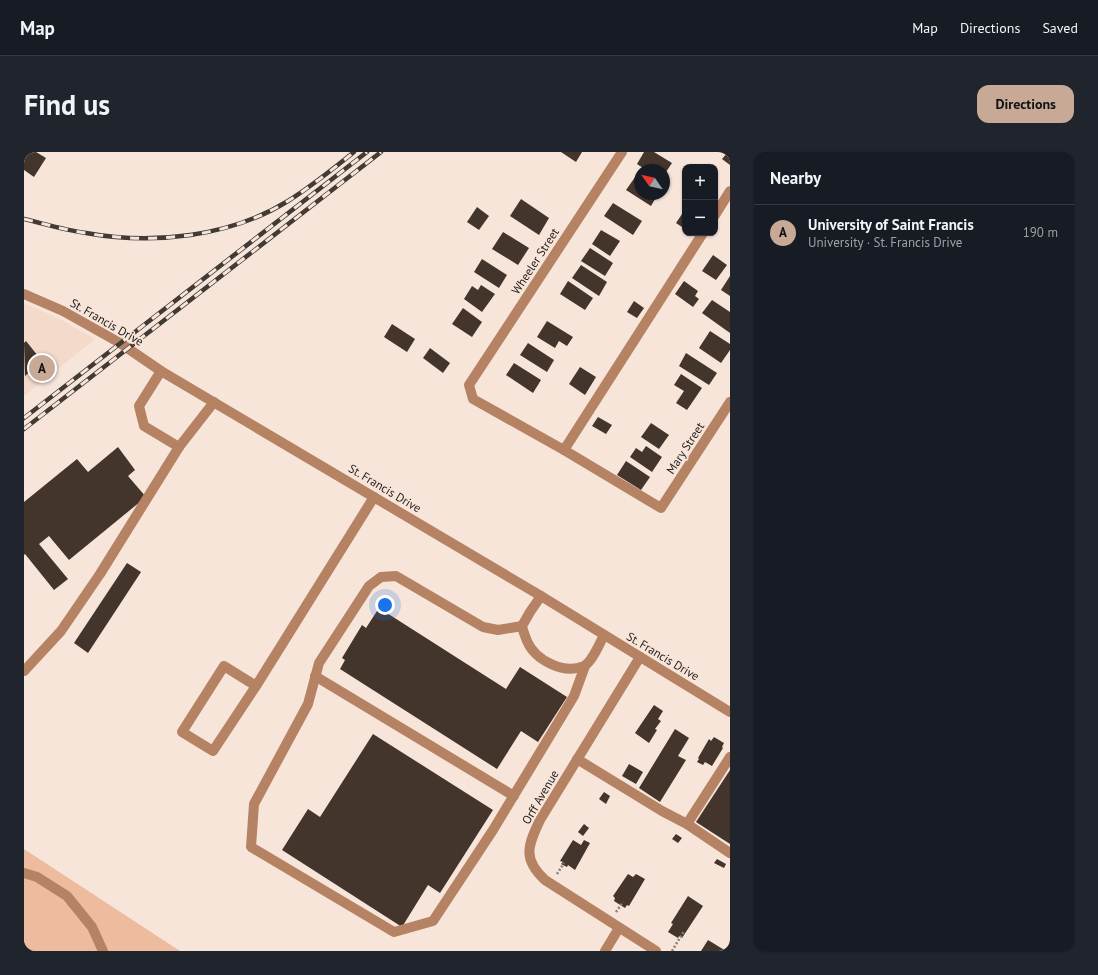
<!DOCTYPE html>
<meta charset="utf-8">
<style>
:root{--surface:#171b24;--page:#20242c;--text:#f1f3f6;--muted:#9ea1a6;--line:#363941;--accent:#c7a996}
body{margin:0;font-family:"PT Sans",sans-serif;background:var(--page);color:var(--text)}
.controls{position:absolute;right:12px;top:12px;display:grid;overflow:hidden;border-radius:8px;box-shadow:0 1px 3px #0004}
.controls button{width:36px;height:36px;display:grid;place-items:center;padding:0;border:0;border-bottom:1px solid var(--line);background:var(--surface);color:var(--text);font:20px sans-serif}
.compass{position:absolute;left:610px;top:12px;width:36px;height:36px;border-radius:50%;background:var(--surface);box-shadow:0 1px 3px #0004;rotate:304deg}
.you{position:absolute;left:361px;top:453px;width:14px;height:14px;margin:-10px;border:3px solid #fff;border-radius:50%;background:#1a73e8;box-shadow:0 0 0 6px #1a73e833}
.badge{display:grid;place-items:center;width:26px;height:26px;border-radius:50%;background:var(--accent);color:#111;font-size:13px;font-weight:700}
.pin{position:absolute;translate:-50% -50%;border:2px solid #fff;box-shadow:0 1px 4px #0006}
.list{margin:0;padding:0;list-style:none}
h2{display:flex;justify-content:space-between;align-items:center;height:52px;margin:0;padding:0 16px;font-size:17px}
h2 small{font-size:13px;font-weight:400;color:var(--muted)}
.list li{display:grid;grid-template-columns:26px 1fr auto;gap:12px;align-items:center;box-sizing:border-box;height:56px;padding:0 16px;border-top:1px solid var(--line)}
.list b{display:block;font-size:15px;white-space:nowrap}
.list p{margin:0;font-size:13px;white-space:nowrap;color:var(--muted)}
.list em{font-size:13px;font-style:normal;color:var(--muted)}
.map{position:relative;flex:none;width:706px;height:799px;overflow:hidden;border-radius:12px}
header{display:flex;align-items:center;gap:24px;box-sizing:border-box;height:56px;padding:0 20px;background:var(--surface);border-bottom:1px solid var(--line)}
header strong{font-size:19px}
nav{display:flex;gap:22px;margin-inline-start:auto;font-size:14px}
.intro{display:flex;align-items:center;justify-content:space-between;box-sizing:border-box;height:96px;padding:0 24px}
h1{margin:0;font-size:28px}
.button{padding:10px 18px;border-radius:12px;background:var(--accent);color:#111;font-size:14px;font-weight:700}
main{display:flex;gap:24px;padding:0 24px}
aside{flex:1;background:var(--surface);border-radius:12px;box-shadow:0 1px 3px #0004}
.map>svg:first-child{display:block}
.built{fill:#f4dacb}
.green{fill:#edbb9e}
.building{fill:#43352c}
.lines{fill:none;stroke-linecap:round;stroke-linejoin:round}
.path{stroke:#8a7e77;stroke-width:2.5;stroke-dasharray:2 2;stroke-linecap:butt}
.minor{stroke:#b58263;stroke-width:10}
.rail-casing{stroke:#413a35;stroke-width:4.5}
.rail{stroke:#f7e5da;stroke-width:3;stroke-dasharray:9;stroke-linecap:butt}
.labels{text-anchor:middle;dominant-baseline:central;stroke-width:4;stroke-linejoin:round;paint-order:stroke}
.street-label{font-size:12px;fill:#28221e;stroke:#f7e5da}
</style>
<header>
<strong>Map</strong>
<nav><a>Map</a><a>Directions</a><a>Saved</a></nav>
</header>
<div class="intro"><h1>Find us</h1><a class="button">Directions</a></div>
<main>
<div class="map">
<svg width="706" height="799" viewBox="0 0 706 799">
<rect width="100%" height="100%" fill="#f7e5da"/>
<polygon class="built" points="0,151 34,166 71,187 0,244"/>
<polygon class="green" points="0,697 156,799 0,799"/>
<g class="building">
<polygon points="0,0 12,0 22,6 10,25 0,18"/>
<polygon points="537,0 558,0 552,10"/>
<polygon points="620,0 630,0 648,11 640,23 640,18 622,18 613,12"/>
<polygon points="704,0 706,0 706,13 698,7"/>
<polygon points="614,21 616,23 616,42 634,42 627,54 602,38"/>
<polygon points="497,47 525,66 515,83 486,64"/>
<polygon points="589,51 618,69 609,83 580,64"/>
<polygon points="453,55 465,64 455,78 443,70"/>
<polygon points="658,62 661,64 661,77 652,71"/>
<polygon points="577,78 596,89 586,104 568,92"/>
<polygon points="479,80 505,96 494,113 468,97"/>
<polygon points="566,96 589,111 581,124 557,109"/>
<polygon points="689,103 703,113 692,128 678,119"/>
<polygon points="458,107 483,123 475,136 450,120"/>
<polygon points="557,113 583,130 575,144 548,126"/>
<polygon points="706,124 706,144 697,138"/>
<polygon points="544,129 569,146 561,158 536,142"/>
<polygon points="660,129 674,139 671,144 675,147 669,155 651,142"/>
<polygon points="457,133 471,142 458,160 440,147 448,134 454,138"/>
<polygon points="688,148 706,160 706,181 678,161"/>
<polygon points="610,149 620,156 613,166 603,160"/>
<polygon points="439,156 458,170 448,185 428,172"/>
<polygon points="523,169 549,185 543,194 535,189 531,196 513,185"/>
<polygon points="368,172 391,187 383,200 360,185"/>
<polygon points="686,179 706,192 706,198 697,211 675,196"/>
<polygon points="2,189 18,209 1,224 0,191"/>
<polygon points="504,191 530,208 523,220 496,203"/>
<polygon points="406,196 426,211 419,221 399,206"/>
<polygon points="662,201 693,221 685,233 655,214"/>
<polygon points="490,211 517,228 509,241 482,223"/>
<polygon points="556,215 572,225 561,243 545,232"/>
<polygon points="657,222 678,236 663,258 652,251 660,239 650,233"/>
<polygon points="574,265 588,273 582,282 568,274"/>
<polygon points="627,271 645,283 635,297 617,285"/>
<polygon points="622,294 638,305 628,320 606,305 612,296 618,300"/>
<polygon points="94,295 111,318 104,324 122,345 45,408 25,384 15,392 44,427 30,438 1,402 0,403 0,350 53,307 64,320"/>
<polygon points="602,309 626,325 617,338 593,323"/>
<polygon points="103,411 117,420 64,501 50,491"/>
<polygon points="355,456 482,537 496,515 543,545 514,590 497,579 473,617 316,517 321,508 318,506 338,473 342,476"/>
<polygon points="630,553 639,559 634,567 637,569 631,577 633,578 625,591 611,581"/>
<polygon points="651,577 665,586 654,604 662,608 636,650 615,636"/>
<polygon points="349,582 469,658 416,741 404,733 378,775 258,698 284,657 296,665"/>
<polygon points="690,585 700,591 698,595 699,596 688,614 681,610 679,613 673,610 675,607 674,606 685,587 687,589"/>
<polygon points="605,612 619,620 612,632 598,624"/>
<polygon points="706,618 706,692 672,670"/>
<polygon points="580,640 586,644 582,652 575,647"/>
<polygon points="560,672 565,676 559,684 554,680"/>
<polygon points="652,682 658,686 654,691 648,687"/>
<polygon points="549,688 557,693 560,688 566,691 551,718 544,713 543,715 537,712 539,710 536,709"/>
<polygon points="693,707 702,712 700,716 690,711"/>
<polygon points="604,722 609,725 612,722 621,727 605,754 603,753 601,756 590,749 591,746 589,744"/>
<polygon points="664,744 679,754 658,786 655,784 654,786 644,780 649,772 647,771"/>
<polygon points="684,788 702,799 677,799"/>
</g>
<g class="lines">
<g class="path">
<polyline points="533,722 540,711"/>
<polyline points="592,760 599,750"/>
<polyline points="648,799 660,779"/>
</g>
<g class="minor">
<polyline points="598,0 445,233 449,247 540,298 637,356 706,250"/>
<polyline points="691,63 706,39"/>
<polyline points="0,142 39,159 96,191 137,219 517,444 706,560"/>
<polyline points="137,219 115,254 120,274 155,295 190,250"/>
<polyline points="540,298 679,81"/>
<path d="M517,444l-11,16 -8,14c1,5 3,10 5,15 8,19 37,34 57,25 8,-4 16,-23 20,-31"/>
<polyline points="498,474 474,478 459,475 372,424 357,425 345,434 295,511 284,552 230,652 227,695 370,780 409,769 469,678 550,544 561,514"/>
<path d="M616,505l-100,163c-12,25 -18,39 5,60l111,71"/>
<polyline points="0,519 37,479 76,422 155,295"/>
<polyline points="291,524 490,644"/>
<polyline points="232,534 200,514 158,580 189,599 232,534 350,345"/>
<polyline points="553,607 638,659 663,672 706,701"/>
<polyline points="663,672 706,605"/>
<polyline points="0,721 13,725 43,744 68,775 79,799"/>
<polyline points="581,799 595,776"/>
</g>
<defs>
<g id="rail">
<path d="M0,67c21,5 41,11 62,14 67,12 144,4 202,-32 24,-15 45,-32 66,-49"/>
<polyline points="0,266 343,0"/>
<polyline points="0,277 357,0"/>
</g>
</defs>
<use href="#rail" class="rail-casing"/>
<use href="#rail" class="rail"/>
</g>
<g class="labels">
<g class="street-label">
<text transform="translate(511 109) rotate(-57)">Wheeler Street</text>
<text transform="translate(83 170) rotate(30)">St. Francis Drive</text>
<text transform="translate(661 296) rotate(-57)">Mary Street</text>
<text transform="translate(361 336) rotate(31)">St. Francis Drive</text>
<text transform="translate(639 504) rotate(31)">St. Francis Drive</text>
<text transform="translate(516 645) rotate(-60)">Orff Avenue</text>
</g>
</g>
</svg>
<div class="controls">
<button>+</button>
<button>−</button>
</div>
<svg class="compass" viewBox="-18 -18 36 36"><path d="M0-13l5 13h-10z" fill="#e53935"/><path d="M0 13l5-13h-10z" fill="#9ea1a6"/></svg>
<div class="you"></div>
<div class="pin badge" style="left:18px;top:216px">A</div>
</div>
<aside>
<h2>Nearby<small></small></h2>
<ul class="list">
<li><span class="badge">A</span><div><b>University of Saint Francis</b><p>University · St. Francis Drive</p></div><em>190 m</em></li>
</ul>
</aside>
</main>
